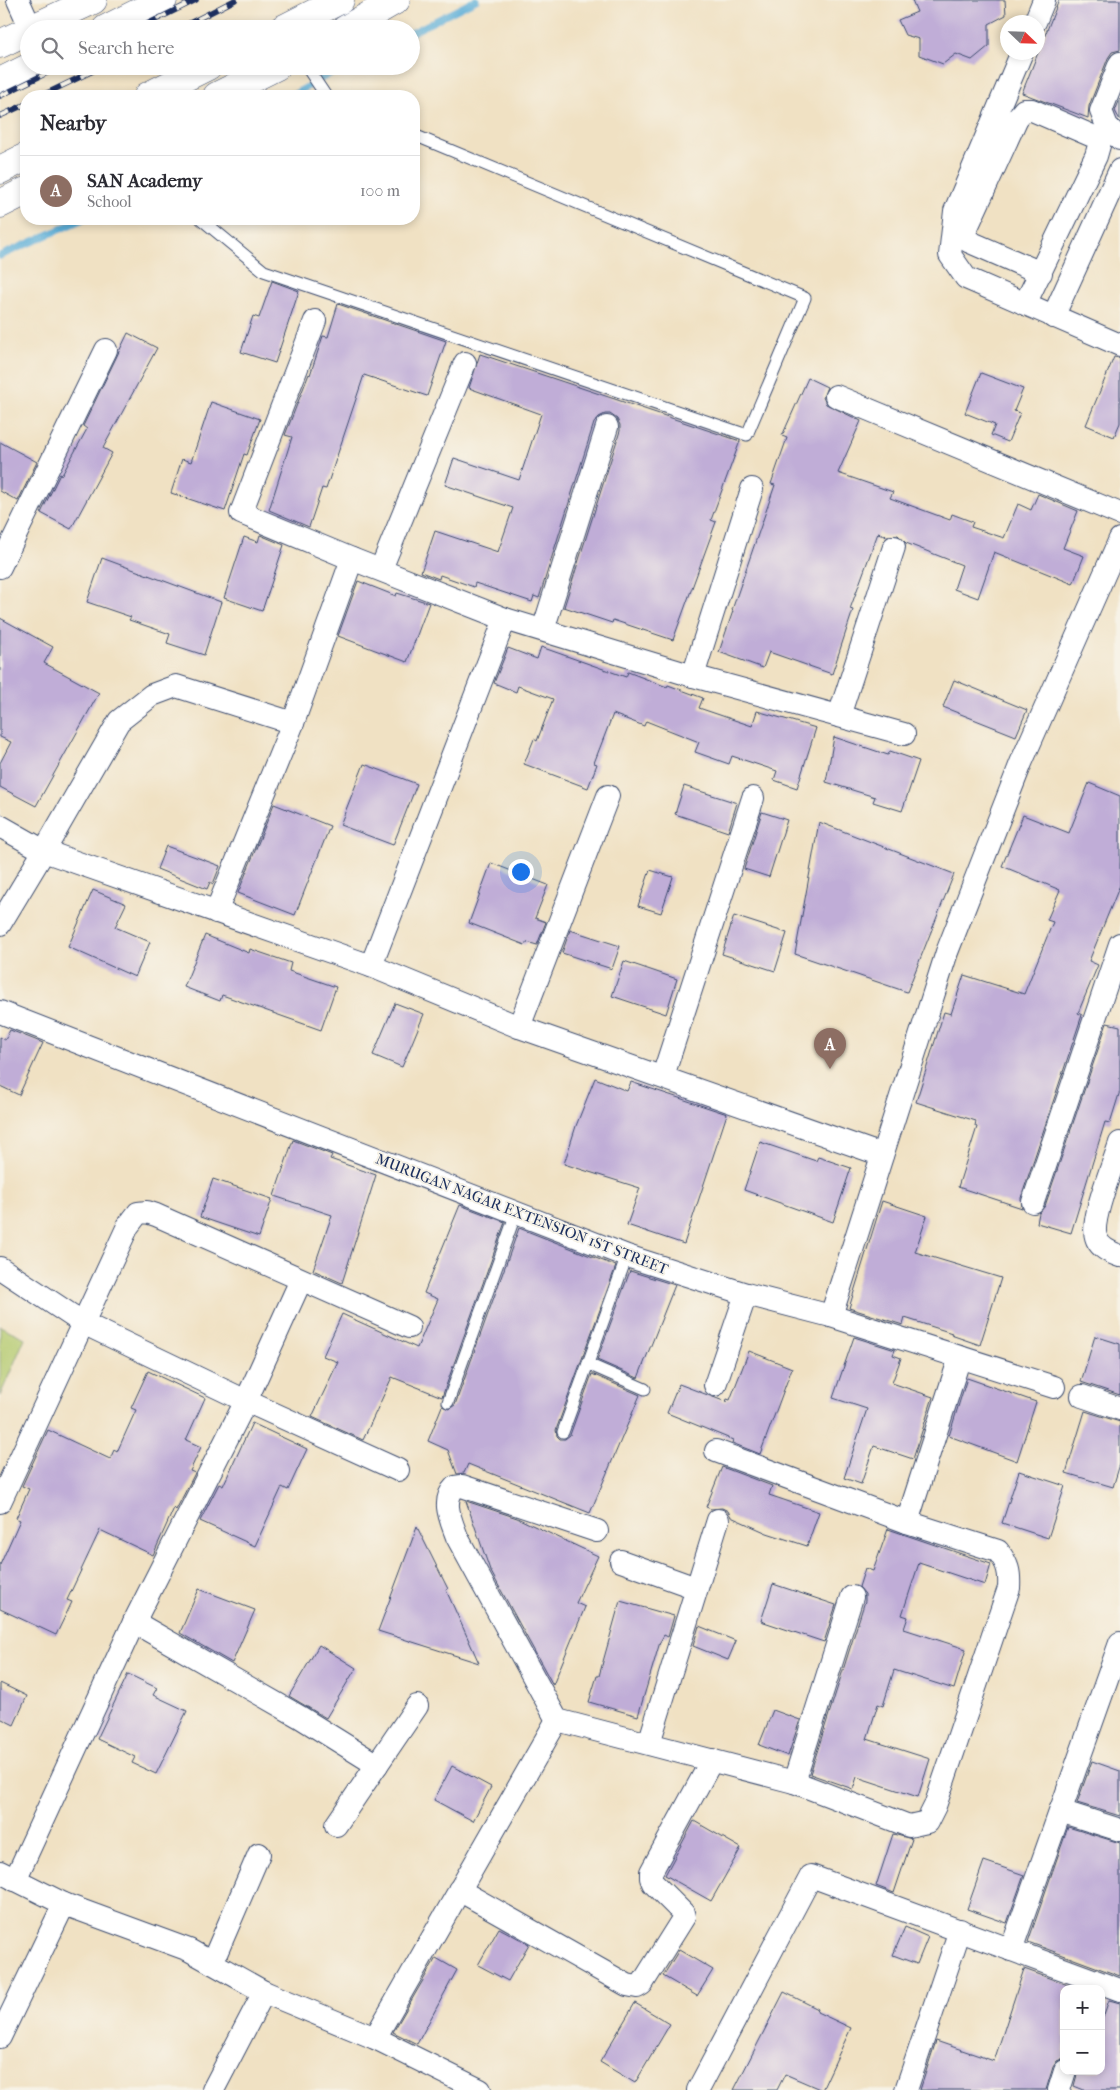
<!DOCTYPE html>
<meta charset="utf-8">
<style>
:root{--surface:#fff;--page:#f7f7f7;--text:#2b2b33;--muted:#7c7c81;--line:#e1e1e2;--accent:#d1495b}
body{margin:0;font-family:"IM FELL French Canon",serif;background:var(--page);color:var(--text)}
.controls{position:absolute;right:15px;bottom:15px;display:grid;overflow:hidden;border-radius:10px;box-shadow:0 2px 8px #0003}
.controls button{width:45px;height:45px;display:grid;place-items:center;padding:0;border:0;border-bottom:1px solid var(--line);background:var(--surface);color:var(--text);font:25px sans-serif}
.compass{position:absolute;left:1000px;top:15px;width:45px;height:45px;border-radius:50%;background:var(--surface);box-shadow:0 2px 8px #0003;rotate:113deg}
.you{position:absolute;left:520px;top:871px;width:18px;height:18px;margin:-12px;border:4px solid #fff;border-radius:50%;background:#1a73e8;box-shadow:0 0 0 8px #1a73e833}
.badge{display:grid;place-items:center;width:32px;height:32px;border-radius:50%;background:var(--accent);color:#fff;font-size:16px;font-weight:700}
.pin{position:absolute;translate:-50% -41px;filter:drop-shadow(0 1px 2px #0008)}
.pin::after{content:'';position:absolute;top:26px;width:18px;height:15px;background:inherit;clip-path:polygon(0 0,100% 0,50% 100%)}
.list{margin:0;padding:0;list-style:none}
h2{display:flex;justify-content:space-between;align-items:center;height:65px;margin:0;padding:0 20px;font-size:21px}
h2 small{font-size:16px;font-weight:400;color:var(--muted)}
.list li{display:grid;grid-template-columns:32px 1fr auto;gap:15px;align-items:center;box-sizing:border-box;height:70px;padding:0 20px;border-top:1px solid var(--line)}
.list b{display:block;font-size:19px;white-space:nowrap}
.list p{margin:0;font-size:16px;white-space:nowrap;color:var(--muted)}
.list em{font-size:16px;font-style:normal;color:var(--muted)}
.icon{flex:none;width:28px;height:28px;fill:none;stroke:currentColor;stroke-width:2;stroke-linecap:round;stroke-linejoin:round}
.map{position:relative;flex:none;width:1120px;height:2090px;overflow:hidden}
.search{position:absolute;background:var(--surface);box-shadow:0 2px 8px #0003;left:20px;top:20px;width:400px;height:55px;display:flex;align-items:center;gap:12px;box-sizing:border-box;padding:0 18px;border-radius:28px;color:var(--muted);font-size:19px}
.panel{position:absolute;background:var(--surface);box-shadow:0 2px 8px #0003;left:20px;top:90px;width:400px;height:135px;border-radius:20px}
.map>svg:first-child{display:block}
.green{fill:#b3c96d;stroke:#677c66}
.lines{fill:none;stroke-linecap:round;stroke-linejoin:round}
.stream{stroke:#5dafd8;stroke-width:7}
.building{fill:#c0add7}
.service-casing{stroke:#3b4a6d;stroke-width:13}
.minor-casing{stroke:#3b4a6d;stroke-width:24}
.primary-casing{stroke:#3b4a6d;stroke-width:29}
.service{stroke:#fff;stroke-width:11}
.minor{stroke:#fff;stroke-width:22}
.primary{stroke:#fff;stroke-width:28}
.rail-casing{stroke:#1b2f5e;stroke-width:5.5}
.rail{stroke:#f7f3e8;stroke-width:4;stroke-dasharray:11;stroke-linecap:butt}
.labels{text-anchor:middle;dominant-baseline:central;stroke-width:4;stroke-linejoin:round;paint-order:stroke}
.street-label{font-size:15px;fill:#1b2f5e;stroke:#f7f3e8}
</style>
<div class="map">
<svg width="1120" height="2090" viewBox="0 0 1120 2090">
<rect width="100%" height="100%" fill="#f7f3e8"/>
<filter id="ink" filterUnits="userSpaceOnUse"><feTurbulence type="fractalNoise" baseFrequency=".02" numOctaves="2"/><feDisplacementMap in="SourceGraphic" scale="10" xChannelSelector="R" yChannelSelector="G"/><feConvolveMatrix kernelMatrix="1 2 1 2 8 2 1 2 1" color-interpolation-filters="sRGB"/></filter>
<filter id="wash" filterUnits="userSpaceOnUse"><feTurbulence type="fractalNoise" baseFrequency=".0096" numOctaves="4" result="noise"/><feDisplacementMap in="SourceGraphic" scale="20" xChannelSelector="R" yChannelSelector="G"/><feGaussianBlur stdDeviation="1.12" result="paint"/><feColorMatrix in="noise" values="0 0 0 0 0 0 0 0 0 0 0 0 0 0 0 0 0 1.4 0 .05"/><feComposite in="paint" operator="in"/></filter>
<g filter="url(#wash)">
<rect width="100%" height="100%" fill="#f0e1c3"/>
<polygon class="green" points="0,1326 25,1338 0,1396"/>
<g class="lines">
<g class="stream">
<polyline points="411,33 476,0"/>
<polyline points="291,96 344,66"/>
<polyline points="0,256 83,219"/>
</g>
</g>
<g id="blocks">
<g class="building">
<polygon points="912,0 1005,0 1006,15 989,24 989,46 972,60 956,54 943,64 919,55 919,39 905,35 898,20 917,12"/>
<polygon points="1059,0 1120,0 1120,50 1112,52 1108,58 1089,106 1088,118 1022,93"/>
<polygon points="1120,99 1120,120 1115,111"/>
<polygon points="272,281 299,291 275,363 241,352 253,316 259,318"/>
<polygon points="338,304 446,341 427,396 364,375 326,489 322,488 309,527 269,510 292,437 285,435 309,374 310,375 323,336 328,337"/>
<polygon points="128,333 157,348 103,448 112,453 71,529 41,513 60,474 62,475 87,429 83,426"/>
<polygon points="480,354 740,441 711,520 716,522 673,640 613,620 612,623 564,607 620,431 620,425 617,419 610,414 605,414 599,417 594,423 539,598 534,596 532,602 475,583 474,587 440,575 439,579 421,572 435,531 498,552 513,508 445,485 454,458 519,480 541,414 469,388"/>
<polygon points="1114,357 1120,358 1120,423 1114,437 1086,425"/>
<polygon points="981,373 1023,389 1014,411 1020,413 1008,442 991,435 995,425 965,413"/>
<polygon points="808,378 827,387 823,397 826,404 861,421 838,473 893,492 890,498 950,520 952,514 973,522 971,527 1004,538 1018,504 1031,510 1038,494 1078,511 1063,548 1084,556 1073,584 994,552 978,598 954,589 962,565 906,543 898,535 887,536 878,533 850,609 853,610 832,674 769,652 763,668 719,652 733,611 732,610 775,485 771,484 787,438 782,436"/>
<polygon points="211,402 260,419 247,455 244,454 225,511 171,493 182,459 191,462"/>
<polygon points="0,442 37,462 18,501 0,491"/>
<polygon points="260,535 284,545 262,611 224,598 244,537 258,542"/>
<polygon points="102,558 221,602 204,655 167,643 170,634 129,620 131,617 87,602"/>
<polygon points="358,581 396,596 397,593 429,603 407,662 338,636"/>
<polygon points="0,618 53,647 44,663 99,693 36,806 0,787 0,763 11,742 0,737"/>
<polygon points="541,647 626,677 628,672 667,687 668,685 703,698 699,708 752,726 757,711 816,728 797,788 774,780 777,771 732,756 729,764 695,752 699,742 646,721 644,726 613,714 594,763 597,764 588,788 524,764 534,739 537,741 553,699 518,686 516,692 494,683 508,648 537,659"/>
<polygon points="954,680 1027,710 1016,736 943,707"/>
<polygon points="834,737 888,755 890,751 919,761 902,811 873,802 875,797 826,782"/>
<polygon points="364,764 417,784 393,845 340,825"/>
<polygon points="1089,783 1120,796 1120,885 1089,961 1098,965 1078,1013 1082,1015 1021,1198 1022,1208 958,1187 977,1127 975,1126 976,1121 916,1102 944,1012 951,1014 964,975 1024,994 1053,922 1047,920 1060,890 1002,866 1023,815 1069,833"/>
<polygon points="684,786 737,803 728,832 675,814"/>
<polygon points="274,804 330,826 295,915 238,893"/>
<polygon points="762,812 787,820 769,877 744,869"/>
<polygon points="819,822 954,874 907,992 795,954"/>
<polygon points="166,846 220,866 213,884 210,882 207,889 157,869"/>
<polygon points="491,863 548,885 535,918 546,922 537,945 527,942 525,945 469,923"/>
<polygon points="650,870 673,877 661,913 638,906"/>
<polygon points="93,890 126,904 115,927 150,942 135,977 68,947"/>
<polygon points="734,916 787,933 775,971 722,954"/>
<polygon points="570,930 620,946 612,969 562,953"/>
<polygon points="205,935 249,953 250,949 291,963 289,971 336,987 321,1030 222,995 220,1001 184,987"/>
<polygon points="624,961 677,979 666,1014 612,996"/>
<polygon points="395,1003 424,1014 402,1067 373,1055"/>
<polygon points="1107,1023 1120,1026 1120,1091 1110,1123 1105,1122 1071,1233 1037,1223 1039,1213 1045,1206"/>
<polygon points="10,1030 43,1043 19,1095 0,1086 0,1037 5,1040"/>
<polygon points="595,1078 627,1091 631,1082 727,1114 684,1244 627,1225 640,1188 564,1164 576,1126"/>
<polygon points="293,1140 332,1155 330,1159 376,1175 342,1283 313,1270 332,1215 274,1196"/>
<polygon points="760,1142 816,1161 818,1157 851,1168 833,1222 744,1190"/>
<polygon points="213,1179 272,1199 259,1237 200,1217"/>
<polygon points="882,1201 927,1216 915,1252 1001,1278 980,1345 951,1335 952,1333 905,1318 903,1325 849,1308"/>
<polygon points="460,1205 505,1222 442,1397 392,1377 363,1440 312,1417 338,1362 323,1356 342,1314 417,1348 438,1299 424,1293"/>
<polygon points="519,1228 616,1266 556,1430 557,1436 560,1439 565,1439 570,1435 592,1374 640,1395 590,1513 468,1464 464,1473 457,1474 448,1450 428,1441 442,1406 449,1409 455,1405"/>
<polygon points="630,1271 675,1285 638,1378 597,1360"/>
<polygon points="1095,1336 1120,1344 1120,1395 1081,1382"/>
<polygon points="854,1337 895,1350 893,1355 901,1358 892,1383 933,1397 913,1459 874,1446 861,1484 844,1478 867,1409 833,1398"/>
<polygon points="749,1351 792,1368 760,1454 732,1443 733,1440 667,1413 679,1384 726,1402 727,1399 730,1400"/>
<polygon points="148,1371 205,1398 186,1440 201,1447 190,1471 195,1473 176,1510 174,1508 153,1555 100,1530 67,1600 72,1602 56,1635 0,1609 0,1565 20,1520 16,1518 29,1489 22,1486 48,1430 110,1459 114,1450 117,1452 136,1410 131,1408"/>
<polygon points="967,1378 1036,1402 1017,1461 949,1436"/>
<polygon points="1085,1411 1120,1422 1120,1464 1113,1487 1066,1473"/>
<polygon points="252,1423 307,1449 288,1490 282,1487 255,1546 200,1521 219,1484 223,1486"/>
<polygon points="722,1467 772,1486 769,1495 819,1512 807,1546 767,1533 731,1517 728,1511 722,1508 711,1509 706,1507"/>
<polygon points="1019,1471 1065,1486 1048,1538 1002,1523"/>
<polygon points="466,1501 517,1518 598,1556 576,1603 585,1607 553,1685 490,1570"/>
<polygon points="417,1527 448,1589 446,1590 479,1663 378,1631"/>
<polygon points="888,1529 991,1564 985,1585 919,1563 902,1615 908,1617 904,1629 966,1649 954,1689 894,1670 883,1706 878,1704 867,1739 930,1759 918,1797 857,1777 853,1789 810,1774 865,1601 865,1594 859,1587 865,1568 873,1571"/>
<polygon points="773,1584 836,1605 824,1642 761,1621"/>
<polygon points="199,1589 255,1610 232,1663 180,1633"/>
<polygon points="620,1601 674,1616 668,1637 664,1635 660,1642 638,1716 589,1702 597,1676 599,1676"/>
<polygon points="699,1626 736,1641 728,1660 693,1646"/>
<polygon points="319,1645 356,1668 326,1718 289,1696"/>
<polygon points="128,1674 157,1688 153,1695 187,1711 156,1774 132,1763 135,1757 97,1739"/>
<polygon points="0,1683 27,1696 14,1725 0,1718"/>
<polygon points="773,1710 800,1720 788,1756 759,1745"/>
<polygon points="1092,1761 1120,1771 1120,1816 1077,1803"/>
<polygon points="452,1766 491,1787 473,1821 434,1800"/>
<polygon points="694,1821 741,1848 711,1901 665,1875"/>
<polygon points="1068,1827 1120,1843 1120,1976 1028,1942"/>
<polygon points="893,1834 912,1839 894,1893 876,1886"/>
<polygon points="984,1861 1024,1875 1007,1923 967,1909"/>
<polygon points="905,1927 928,1937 917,1964 893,1955"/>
<polygon points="499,1928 529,1944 508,1981 478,1965"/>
<polygon points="679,1950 713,1970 697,1996 663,1976"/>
<polygon points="436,1958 457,1970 417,2044 393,2032"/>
<polygon points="1024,1969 1079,1989 1064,1989 1064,2058 1057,2061 1053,2067 1046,2090 920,2090 936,2041 994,2061"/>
<polygon points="784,1992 818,2009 817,2012 851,2028 822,2090 785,2074 777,2090 734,2090"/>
<polygon points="1109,2000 1120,2003 1120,2090 1084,2090 1074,2086 1078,2071 1101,2071 1101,2023"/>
<polygon points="635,2003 670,2024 635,2083 600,2062"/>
</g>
</g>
</g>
<g filter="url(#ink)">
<use href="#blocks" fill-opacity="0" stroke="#3b4a6d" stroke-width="1"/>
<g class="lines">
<defs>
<g id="service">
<polyline points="306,66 326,96"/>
<polyline points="201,219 264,271 747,435 805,298 414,135"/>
<polyline points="588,1364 645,1389"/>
<polyline points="448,1402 516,1213"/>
<polyline points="563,1432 627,1256"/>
</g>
<g id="minor">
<polyline points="18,0 31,29"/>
<polyline points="1035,22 1044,0"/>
<polyline points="1022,52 955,211 950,255 966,278 1120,345"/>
<polyline points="1120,63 1101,111 1107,126 1120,139"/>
<polyline points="1025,304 1096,156 1100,142 1097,138 1032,110 1024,110 1017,118 964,234 965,239 970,242 1041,273"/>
<polyline points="1053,317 1120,170"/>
<polyline points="315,321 241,513 352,559 505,619 693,676 752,489"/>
<polyline points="836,396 1120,514"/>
<polyline points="0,567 106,350"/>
<polyline points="381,569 465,363"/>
<polyline points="543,630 607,427"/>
<polyline points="693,676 904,734"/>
<polyline points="839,716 894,547"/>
<polyline points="0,826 44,851 119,721 152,695 176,686 293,723"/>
<polyline points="216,912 293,723 352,559"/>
<polyline points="0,924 44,851 371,966 519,1027 882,1155"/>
<polyline points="371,966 505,619"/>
<polyline points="0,1012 627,1256 746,1294 831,1316 1054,1387"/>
<polyline points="519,1027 608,796"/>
<polyline points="663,1076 753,798"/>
<path d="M1120,1143c-6,20 -30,76 -24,94 3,11 15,16 24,19"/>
<polyline points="1033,1202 1120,944"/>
<polyline points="0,1268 83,1323 246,1401 398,1470"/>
<polyline points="831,1316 947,952 1021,763 1120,539"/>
<polyline points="715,1385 746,1294"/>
<polyline points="1082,1396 1120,1409"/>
<polyline points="716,1451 907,1522"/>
<polyline points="0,1502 128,1226 138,1213 147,1212 156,1215 409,1327"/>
<path d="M597,1531l-135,-45 -7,1c-14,14 -4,33 2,50l100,183 237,62 115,44 18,-4 8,-16 74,-218c1,-16 -1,-24 -11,-37l-91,-29 53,-165"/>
<polyline points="621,1561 696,1588"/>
<polyline points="134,1622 300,1717 377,1765"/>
<polyline points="649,1743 718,1520"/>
<polyline points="794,1782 852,1597"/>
<polyline points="1060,1811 1120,1830"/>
<polyline points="336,1825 417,1706"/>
<polyline points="0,1872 64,1904 189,1950 264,1992 375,2038 480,2090"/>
<polyline points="15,1880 134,1622 246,1401 301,1280"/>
<polyline points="459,1890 627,1985 637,1987 642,1984 684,1917 683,1913 653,1883 651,1878 651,1872 712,1760"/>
<polyline points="1011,1950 1120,1643"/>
<polyline points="212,1963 259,1854"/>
<polyline points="0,2037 64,1904"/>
<polyline points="375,2038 557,1720"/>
<polyline points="213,2090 264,1992"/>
<polyline points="698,2090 811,1876 1120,1990"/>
<polyline points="906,2090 960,1930"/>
<polyline points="1059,2090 1065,2071"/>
</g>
<g id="primary">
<polyline points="31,29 93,0"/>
<polyline points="106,29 163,0"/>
<polyline points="283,29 340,0"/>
<polyline points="346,29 396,0"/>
<polyline points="0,44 29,30"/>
<polyline points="0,82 32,66"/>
<polyline points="148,96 208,66"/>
<polyline points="217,96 277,66"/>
<polyline points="0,170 26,157"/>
<polyline points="0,204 26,191"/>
</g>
</defs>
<use href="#service" class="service-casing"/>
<use href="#minor" class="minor-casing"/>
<use href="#primary" class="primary-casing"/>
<use href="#service" class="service"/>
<use href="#minor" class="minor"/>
<use href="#primary" class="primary"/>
<defs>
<g id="rail">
<polyline points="137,29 196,0"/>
<polyline points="178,29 235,0"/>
<polyline points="0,96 61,66"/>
<polyline points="41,96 103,66"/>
<polyline points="0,116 26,104"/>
</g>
</defs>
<use href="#rail" class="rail-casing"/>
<use href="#rail" class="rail"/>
</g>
</g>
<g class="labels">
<g class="street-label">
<text transform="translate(522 1214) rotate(21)">MURUGAN NAGAR EXTENSION 1ST STREET</text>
</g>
</g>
</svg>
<div class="controls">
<button>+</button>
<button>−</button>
</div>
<svg class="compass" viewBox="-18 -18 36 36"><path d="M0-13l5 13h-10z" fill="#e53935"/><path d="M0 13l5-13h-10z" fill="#7c7c81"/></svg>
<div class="you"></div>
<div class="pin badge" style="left:830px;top:1069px;background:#8d6e63">A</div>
<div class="search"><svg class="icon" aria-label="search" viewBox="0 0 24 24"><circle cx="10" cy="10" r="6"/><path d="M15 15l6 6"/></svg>Search here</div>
<section class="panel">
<h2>Nearby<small></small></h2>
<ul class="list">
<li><span class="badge" style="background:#8d6e63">A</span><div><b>SAN Academy</b><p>School</p></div><em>100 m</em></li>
</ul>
</section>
</div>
